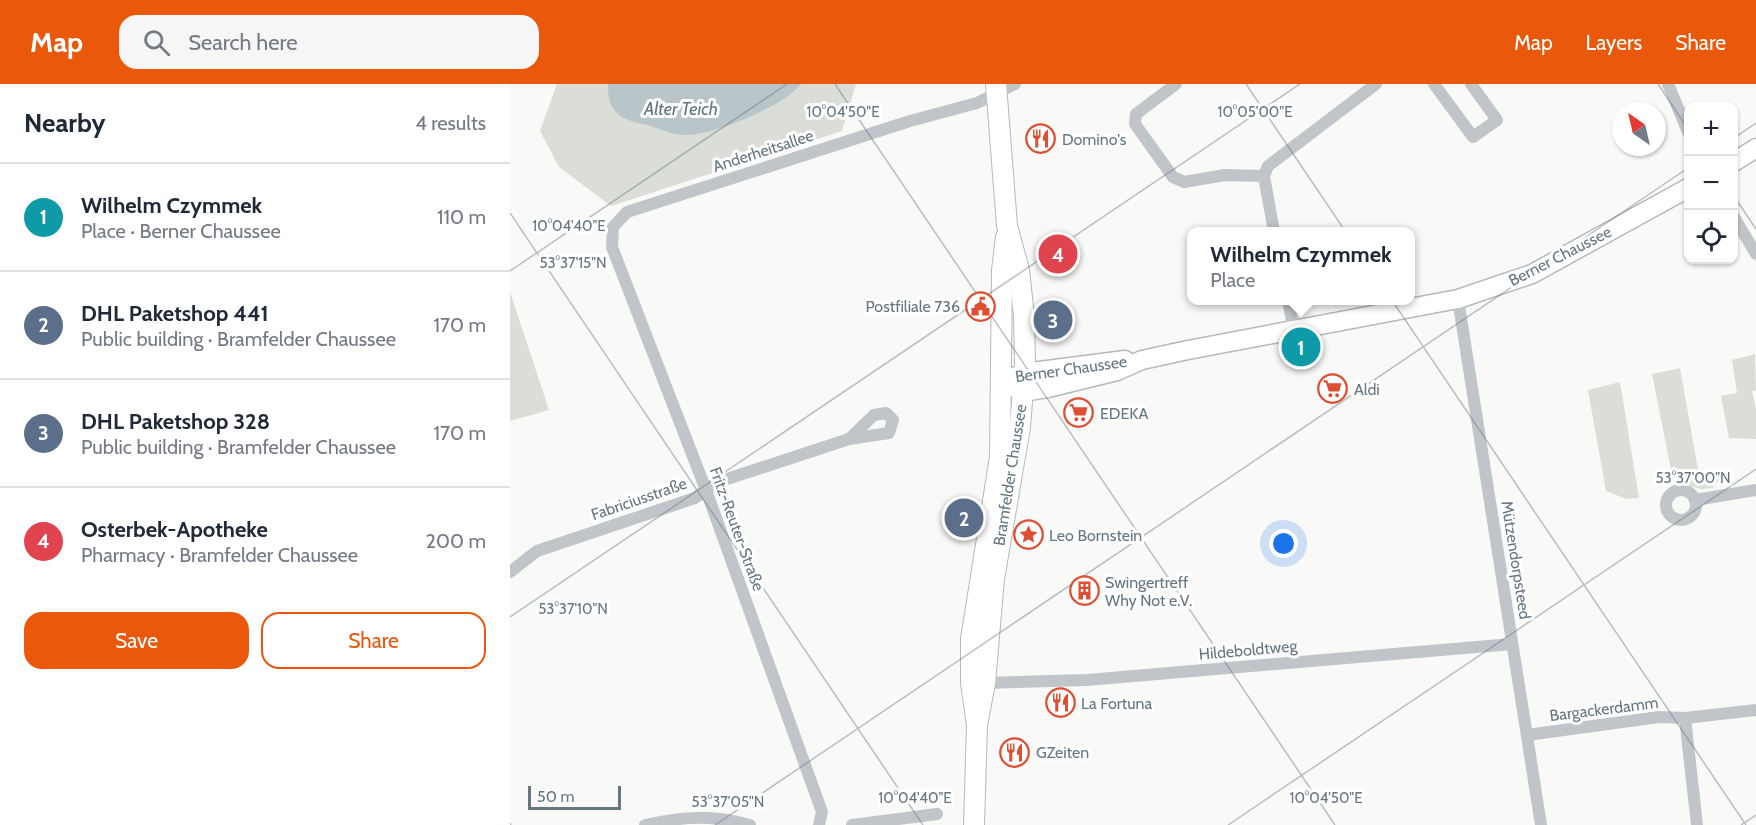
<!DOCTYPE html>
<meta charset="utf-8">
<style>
:root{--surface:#fff;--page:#f6f6f7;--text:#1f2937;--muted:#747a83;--line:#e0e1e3;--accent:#ea580c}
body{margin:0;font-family:Cabin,sans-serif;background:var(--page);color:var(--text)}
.controls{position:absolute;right:18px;top:18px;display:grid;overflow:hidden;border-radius:12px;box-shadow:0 2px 4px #0004}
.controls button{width:54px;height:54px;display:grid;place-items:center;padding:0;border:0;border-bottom:2px solid var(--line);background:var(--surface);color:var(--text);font:30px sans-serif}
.compass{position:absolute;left:1102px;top:18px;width:54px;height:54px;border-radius:50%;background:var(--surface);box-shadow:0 2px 4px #0004;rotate:326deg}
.scale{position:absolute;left:18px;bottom:15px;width:93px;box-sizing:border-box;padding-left:6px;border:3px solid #657781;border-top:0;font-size:16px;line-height:21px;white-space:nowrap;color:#657781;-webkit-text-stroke:4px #fff;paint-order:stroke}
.you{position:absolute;left:774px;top:460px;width:21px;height:21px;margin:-15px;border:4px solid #fff;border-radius:50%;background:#1a73e8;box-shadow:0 0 0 9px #1a73e833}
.badge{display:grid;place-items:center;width:39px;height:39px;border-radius:50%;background:var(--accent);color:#fff;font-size:20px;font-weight:700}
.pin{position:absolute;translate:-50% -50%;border:3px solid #fff;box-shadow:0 2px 6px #0006}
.popup{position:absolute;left:677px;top:143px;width:228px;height:78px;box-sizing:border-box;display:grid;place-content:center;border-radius:12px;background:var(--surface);filter:drop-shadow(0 2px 4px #0005);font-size:20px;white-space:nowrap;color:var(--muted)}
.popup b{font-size:22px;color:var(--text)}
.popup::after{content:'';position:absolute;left:50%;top:100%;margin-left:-12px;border:12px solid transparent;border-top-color:var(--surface)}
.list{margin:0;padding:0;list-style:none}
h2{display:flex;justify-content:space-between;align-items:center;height:78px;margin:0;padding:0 24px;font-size:26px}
h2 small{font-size:20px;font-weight:400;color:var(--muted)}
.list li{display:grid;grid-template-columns:39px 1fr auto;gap:18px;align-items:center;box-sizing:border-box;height:108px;padding:0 24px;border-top:2px solid var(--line)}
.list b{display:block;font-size:22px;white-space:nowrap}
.list p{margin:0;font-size:20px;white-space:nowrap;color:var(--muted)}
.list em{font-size:20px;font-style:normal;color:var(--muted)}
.actions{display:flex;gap:12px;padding:18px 24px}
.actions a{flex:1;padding:14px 0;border:2px solid var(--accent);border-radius:18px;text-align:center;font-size:21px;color:var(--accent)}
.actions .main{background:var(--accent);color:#fff}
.icon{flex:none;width:33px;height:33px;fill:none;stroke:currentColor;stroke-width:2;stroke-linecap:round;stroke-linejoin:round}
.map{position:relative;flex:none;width:1246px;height:741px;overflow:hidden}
header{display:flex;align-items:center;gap:36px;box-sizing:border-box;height:84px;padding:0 30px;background:var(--accent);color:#fff}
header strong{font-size:28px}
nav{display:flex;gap:33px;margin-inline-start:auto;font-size:21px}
.search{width:420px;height:54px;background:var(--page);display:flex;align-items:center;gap:15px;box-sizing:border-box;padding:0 21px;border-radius:18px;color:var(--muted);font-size:22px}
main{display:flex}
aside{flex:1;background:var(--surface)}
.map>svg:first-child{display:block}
.green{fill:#daded6}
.water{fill:#b9c6c9}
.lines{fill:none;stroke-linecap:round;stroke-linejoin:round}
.secondary-casing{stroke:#b3b9bd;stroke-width:21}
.primary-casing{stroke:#b4babd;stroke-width:22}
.street{stroke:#c0c5c9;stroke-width:12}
.secondary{stroke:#fff;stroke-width:18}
.primary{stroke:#fff;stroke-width:20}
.ticks{fill:none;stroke:#657781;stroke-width:1.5;stroke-opacity:0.45}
.labels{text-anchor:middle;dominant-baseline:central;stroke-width:6;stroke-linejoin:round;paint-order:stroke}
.poi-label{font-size:16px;fill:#657781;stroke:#fff;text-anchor:start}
.street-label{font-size:16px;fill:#657781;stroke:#fff}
.water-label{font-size:18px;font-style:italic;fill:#60767b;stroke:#fff}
.ticks-label{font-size:15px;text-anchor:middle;fill:#657781;stroke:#fff;stroke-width:6;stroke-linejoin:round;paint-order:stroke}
</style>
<header>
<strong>Map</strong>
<div class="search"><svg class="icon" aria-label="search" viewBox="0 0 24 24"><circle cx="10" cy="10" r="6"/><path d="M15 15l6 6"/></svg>Search here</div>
<nav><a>Map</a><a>Layers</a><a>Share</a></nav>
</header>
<main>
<aside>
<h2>Nearby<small>4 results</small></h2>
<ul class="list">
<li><span class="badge" style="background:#0f9aa8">1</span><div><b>Wilhelm Czymmek</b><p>Place · Berner Chaussee</p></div><em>110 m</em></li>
<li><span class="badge" style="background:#5c6f8a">2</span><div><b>DHL Paketshop 441</b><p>Public building · Bramfelder Chaussee</p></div><em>170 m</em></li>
<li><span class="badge" style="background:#5c6f8a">3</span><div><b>DHL Paketshop 328</b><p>Public building · Bramfelder Chaussee</p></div><em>170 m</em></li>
<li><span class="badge" style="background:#e0444e">4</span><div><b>Osterbek-Apotheke</b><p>Pharmacy · Bramfelder Chaussee</p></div><em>200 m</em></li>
</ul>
<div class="actions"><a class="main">Save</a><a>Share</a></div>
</aside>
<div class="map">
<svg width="1246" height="741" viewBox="0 0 1246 741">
<rect width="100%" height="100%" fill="#f9f9f7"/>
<g class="green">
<polygon points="47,0 346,0 332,47 101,122 49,83 30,47"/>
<polygon points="0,208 39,326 0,337"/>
<polygon points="1245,270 1246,306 1242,307 1246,325 1246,355 1219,354 1211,312 1227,309 1222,276"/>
<polygon points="1170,284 1190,397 1216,393 1217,397 1203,399 1203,404 1191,405 1177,401 1175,394 1162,391 1142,290"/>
<polygon points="1110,298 1129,414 1116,415 1096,407 1078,306"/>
</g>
<path class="water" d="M98,0h193c-17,22 -90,53 -118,51 -12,0 -24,-7 -36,-10 -26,-5 -40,-12 -39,-41z"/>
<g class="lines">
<defs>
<g id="secondary">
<polyline points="1224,78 1246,64"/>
<polyline points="501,294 514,289 615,276"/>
<polyline points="492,297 513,308 538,304 607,287 632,276 678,266 948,215 1022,190 1178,104"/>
</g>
<g id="primary">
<polyline points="467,641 475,599 484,495 510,343 515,280 514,232 509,186 497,142 486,0"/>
<polyline points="464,741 467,641 461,599 461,555 490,373 492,186 496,153"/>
</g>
</defs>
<use href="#secondary" class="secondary-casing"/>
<use href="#primary" class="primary-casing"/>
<g class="street">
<polyline points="666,0 626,30 625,40 663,93 674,98 715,91 754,92"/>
<polyline points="924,0 963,53 987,36 961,0"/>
<polyline points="1158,0 1178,48"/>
<polyline points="1224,133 1246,170"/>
<polyline points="764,148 754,92 758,82 866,0"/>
<polyline points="948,215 1031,741"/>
<polyline points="778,216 784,247"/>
<polygon points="376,329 383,336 379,349 339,355 364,331"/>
<circle cx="1171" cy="421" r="15"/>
<polyline points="1185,416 1246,406"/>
<polyline points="0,488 27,467 185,414 205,399 339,355"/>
<polyline points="475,599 577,596 1002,560"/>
<polyline points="1175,634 1187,741"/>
<polyline points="1017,651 1149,633 1175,634 1246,626"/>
<path d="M135,741c39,-9 67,-10 105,0"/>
<polyline points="309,741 312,728 196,406 102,163 103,143 117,128 400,37 467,19 505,0"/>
<polyline points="342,741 427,730"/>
</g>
<use href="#secondary" class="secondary"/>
<use href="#primary" class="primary"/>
</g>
<path class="ticks" d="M325,0l500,741M736,0l500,741M1148,0l30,45M1224,54l22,-15M1224,112l22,33M0,129l413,612M0,187l277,-187M0,533l790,-533M0,739l1,2M205,741l973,-657M718,741l528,-356M1231,741l15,-10"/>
<defs>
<symbol id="restaurant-ring" viewBox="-11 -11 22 22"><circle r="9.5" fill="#fff" stroke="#de4e33" stroke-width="1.5"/><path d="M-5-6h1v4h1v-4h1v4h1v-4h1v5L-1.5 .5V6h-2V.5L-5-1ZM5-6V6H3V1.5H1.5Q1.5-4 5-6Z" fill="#de4e33"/></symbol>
<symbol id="civic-ring" viewBox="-11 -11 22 22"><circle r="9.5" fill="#fff" stroke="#de4e33" stroke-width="1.5"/><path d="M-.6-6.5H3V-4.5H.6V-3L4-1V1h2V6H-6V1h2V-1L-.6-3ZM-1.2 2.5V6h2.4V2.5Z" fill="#de4e33"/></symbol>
<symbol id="supermarket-ring" viewBox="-11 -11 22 22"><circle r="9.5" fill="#fff" stroke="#de4e33" stroke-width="1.5"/><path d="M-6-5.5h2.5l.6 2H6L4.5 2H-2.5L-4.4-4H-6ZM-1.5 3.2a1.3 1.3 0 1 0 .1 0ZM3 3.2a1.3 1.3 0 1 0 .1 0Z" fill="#de4e33"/></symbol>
<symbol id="sight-ring" viewBox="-11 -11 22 22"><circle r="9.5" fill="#fff" stroke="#de4e33" stroke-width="1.5"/><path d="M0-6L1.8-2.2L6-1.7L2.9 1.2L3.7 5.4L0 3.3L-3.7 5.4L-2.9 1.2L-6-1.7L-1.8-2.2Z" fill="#de4e33"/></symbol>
<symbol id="building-ring" viewBox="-11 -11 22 22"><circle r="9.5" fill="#fff" stroke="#de4e33" stroke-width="1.5"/><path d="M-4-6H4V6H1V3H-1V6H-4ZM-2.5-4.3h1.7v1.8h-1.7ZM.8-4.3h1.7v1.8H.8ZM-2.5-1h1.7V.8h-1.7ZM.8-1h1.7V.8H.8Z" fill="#de4e33"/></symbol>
</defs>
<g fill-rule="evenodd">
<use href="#restaurant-ring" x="514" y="38" width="33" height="33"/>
<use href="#civic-ring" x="454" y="206" width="33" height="33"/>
<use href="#supermarket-ring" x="806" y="288" width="33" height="33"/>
<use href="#supermarket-ring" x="552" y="312" width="33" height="33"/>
<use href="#sight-ring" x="502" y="434" width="33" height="33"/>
<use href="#building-ring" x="558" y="490" width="33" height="33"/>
<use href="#restaurant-ring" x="534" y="602" width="33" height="33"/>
<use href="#restaurant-ring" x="488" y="652" width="33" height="33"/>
</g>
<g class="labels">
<g class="poi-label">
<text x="552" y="55">Domino's</text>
<text x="450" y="222" text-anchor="end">Postfiliale 736</text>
<text x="844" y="305">Aldi</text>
<text x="590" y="329">EDEKA</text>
<text x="539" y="451">Leo Bornstein</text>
<text x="595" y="498">Swingertreff<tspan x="595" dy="18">Why Not e.V.</tspan></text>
<text x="571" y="619">La Fortuna</text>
<text x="526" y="668">GZeiten</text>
</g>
<g class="street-label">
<text transform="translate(253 67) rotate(-18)">Anderheitsallee</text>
<text transform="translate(1050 172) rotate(-27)">Berner Chaussee</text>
<text transform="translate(561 285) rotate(-8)">Berner Chaussee</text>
<text transform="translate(500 391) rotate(-81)">Bramfelder Chaussee</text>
<text transform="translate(129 415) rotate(-19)">Fabriciusstraße</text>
<text transform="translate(227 445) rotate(70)">Fritz-Reuter-Straße</text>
<text transform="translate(1006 476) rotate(81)">Mützendorpsteed</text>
<text transform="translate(738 566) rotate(-5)">Hildeboldtweg</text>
<text transform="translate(1094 625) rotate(-7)">Bargackerdamm</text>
</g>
<g class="water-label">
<text x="171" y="25">Alter Teich</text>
</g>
</g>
<g class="ticks-label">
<text x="333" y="33">10°04'50"E</text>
<text x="745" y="33">10°05'00"E</text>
<text x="59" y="147">10°04'40"E</text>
<text x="63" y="184">53°37'15"N</text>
<text x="1183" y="399">53°37'00"N</text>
<text x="63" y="530">53°37'10"N</text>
<text x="405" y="719">10°04'40"E</text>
<text x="816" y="719">10°04'50"E</text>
<text x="218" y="723">53°37'05"N</text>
</g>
</svg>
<div class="controls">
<button>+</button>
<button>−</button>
<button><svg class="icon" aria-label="locate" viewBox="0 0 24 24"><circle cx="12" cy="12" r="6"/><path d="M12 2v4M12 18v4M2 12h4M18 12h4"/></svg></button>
</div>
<svg class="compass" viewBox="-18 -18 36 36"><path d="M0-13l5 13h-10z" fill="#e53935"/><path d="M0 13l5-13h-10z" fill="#747a83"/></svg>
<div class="scale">50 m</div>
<div class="you"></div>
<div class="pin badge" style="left:791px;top:263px;background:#0f9aa8">1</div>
<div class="popup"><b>Wilhelm Czymmek</b>Place</div>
<div class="pin badge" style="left:454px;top:434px;background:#5c6f8a">2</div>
<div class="pin badge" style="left:543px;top:236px;background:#5c6f8a">3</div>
<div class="pin badge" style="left:548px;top:170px;background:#e0444e">4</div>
</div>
</main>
